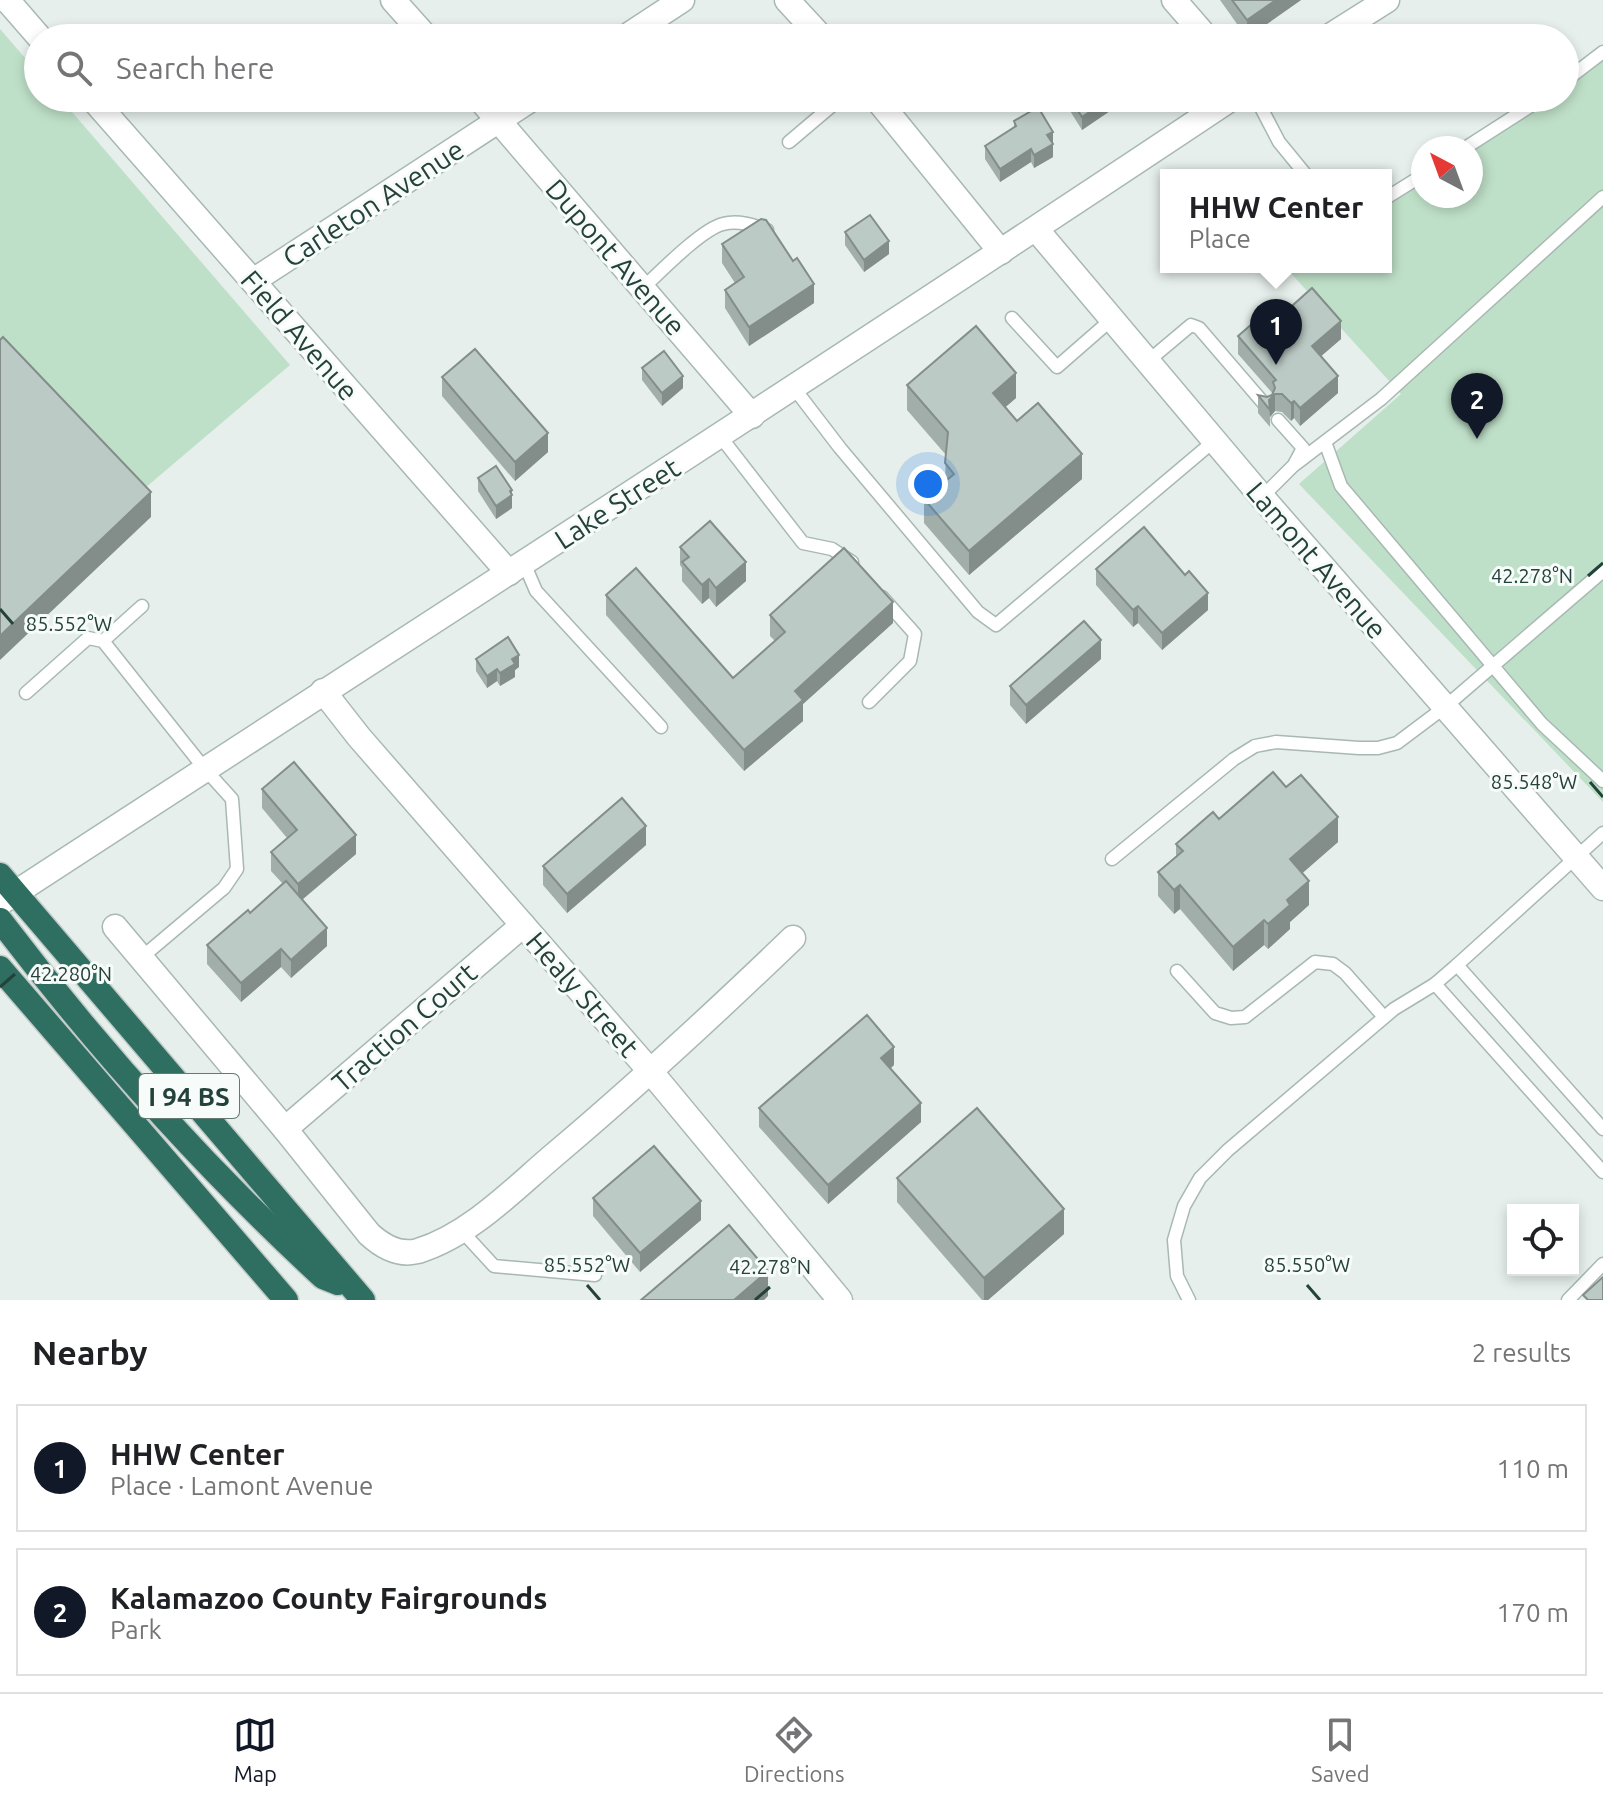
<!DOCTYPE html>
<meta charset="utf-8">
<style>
:root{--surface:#fff;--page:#f6f6f6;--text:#202124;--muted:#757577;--line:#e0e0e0;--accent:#111827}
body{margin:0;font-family:Ubuntu,sans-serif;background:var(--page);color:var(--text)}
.controls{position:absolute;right:24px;bottom:24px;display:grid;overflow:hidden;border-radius:0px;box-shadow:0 4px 12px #0003}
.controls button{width:72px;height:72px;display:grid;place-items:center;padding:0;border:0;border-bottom:2px solid var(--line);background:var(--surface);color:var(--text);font:40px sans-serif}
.compass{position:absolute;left:1411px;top:136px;width:72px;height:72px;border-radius:50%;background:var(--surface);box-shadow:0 4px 12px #0003;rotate:319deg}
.you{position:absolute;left:928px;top:484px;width:28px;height:28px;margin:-20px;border:6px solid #fff;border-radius:50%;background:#1a73e8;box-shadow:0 0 0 12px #1a73e833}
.badge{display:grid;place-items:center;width:52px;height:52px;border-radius:50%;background:var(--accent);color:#fff;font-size:26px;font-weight:700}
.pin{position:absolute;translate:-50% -66px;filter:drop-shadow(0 2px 4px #0008)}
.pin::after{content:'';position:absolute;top:42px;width:28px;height:24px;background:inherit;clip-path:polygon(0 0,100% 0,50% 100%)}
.popup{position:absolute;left:1160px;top:169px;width:232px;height:104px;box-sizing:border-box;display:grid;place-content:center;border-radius:0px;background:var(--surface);filter:drop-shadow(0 2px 6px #0005);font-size:26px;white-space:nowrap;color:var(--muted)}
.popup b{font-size:30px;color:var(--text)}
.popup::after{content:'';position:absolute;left:50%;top:100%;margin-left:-16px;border:16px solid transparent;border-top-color:var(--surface)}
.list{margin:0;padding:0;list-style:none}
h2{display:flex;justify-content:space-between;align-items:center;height:104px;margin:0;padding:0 32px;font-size:34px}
h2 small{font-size:26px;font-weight:400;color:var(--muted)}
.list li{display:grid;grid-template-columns:52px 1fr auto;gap:24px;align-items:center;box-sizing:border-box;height:128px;margin:0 16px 16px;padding:0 16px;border:2px solid var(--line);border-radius:0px}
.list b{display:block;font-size:30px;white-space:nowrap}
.list p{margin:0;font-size:26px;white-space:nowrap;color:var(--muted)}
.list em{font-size:26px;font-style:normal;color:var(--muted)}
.icon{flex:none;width:44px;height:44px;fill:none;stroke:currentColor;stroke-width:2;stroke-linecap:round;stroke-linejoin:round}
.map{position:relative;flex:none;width:1603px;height:1300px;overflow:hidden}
.search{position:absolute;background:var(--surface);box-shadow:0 4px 12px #0003;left:24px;right:24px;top:24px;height:88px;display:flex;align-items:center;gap:20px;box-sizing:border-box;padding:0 28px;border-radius:44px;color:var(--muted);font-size:30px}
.sheet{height:392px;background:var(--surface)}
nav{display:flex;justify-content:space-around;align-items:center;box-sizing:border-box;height:112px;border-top:2px solid var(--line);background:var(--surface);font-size:22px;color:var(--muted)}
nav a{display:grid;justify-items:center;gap:4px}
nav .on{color:var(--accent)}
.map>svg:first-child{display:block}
.green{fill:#bfe0c8}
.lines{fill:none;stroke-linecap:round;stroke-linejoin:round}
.lane-casing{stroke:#a8b8b2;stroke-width:15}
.street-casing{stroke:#a8b8b2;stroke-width:27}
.highway-casing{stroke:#c2cac8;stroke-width:27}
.lane{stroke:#fff;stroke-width:12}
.street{stroke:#fff;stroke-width:24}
.highway{stroke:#2f6f62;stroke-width:24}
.wall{fill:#a1aea9}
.shaded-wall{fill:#838d89}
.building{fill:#bbcac4;stroke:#838d89;stroke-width:2}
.ticks{fill:none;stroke:#24423a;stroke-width:3}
.labels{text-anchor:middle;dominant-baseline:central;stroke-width:6;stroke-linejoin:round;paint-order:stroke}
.shield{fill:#f7fbf9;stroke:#637a73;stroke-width:2}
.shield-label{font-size:26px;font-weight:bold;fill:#24423a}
.street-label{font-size:28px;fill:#24423a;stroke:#f7fbf9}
.ticks-label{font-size:20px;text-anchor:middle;fill:#24423a;stroke:#f7fbf9;stroke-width:6;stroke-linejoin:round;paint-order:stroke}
</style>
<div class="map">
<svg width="1603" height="1300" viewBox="0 0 1603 1300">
<rect width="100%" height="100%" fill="#e6efeb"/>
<g class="green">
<polygon points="0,29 38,73 38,98 60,98 290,365 138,494 0,363"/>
<polygon points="1603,52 1603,802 1299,484 1401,394 1288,270 1293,267 1386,267 1386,206 1423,180 1423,196 1471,196 1471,148 1539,98 1565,98 1565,79"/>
</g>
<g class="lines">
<defs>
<g id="lane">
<polyline points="1565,81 1603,52"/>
<polyline points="1256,98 1279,142 1306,175"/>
<polyline points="789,142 841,98"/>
<polyline points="1465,148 1543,98"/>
<polyline points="1386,198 1423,175"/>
<path d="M643,288c17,-16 59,-59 80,-64 15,-4 30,1 44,6"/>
<polyline points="1012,318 1057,367 1112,319"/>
<polyline points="1147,362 1191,325 1199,328 1266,406"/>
<polyline points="794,388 840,448 978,612 996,625 1214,441"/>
<polyline points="1278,420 1303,448 1295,463"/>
<polyline points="720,436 803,543 832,549 852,562"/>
<polyline points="1325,442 1341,486 1542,724 1603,781"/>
<polyline points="1262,497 1293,466 1381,399 1603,197"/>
<polyline points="524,563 536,591 661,727"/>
<polyline points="103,641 142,606"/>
<polyline points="26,693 88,638 103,641 204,768 232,799 237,869 224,888 141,958"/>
<polyline points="869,702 910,661 915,634 882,597"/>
<polyline points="1603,833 1457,965 1603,1129"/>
<polyline points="1112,859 1234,759 1255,746 1276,742 1359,748 1378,748 1397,743 1445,707 1603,571"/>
<polyline points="1457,965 1435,984 1603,1172"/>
<polyline points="1177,971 1215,1013 1231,1018 1245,1017 1315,962 1333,964 1345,973 1384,1017"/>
<polyline points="460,1229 494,1266 595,1275"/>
<polyline points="1189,1300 1177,1276 1174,1240 1184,1206 1200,1178 1228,1150 1394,1009 1435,984"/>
<polyline points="1568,1300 1603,1264"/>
</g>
<g id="street">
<polyline points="7,0 40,38"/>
<polyline points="393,0 427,38"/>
<polyline points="787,0 822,38"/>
<polyline points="1174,0 1207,38"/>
<polyline points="624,38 682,0"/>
<polyline points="1327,38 1387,0"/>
<polyline points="92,98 509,573"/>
<polyline points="479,98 752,416"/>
<polyline points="876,98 1001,252"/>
<polyline points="1036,229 1262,497 1603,888"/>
<polyline points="253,281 533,98"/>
<polyline points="323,691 359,737 651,1072 840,1300"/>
<path d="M0,903c411,-268 824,-533 1232,-805"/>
<path d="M115,927l170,202 84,105c14,13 30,22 49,17 52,-16 95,-61 135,-95 83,-70 162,-143 240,-218"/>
<polyline points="285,1129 523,925"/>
</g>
<g id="highway">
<polyline points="0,875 363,1300"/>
<path d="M0,920c97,128 205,248 323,357l15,6"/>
<polyline points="0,968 286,1300"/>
</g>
</defs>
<use href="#lane" class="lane-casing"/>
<use href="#street" class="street-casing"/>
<use href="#highway" class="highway-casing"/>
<use href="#lane" class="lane"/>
<use href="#street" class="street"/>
<use href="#highway" class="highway"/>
</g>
<g class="wall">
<polygon points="1220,0 1301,0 1247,38"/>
<polygon points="1062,98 1129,98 1082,130"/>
<polygon points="1014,121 1053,145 1053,157 1034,168 1031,162 1000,182 985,159 985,146 1014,127"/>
<polygon points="845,232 889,254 864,272 845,245"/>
<polygon points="722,244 814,303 749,346 725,308 725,290 735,283 722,263"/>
<polygon points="1284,313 1341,339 1321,356 1338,393 1300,426 1294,418 1291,421 1282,412 1275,411 1270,417 1270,427 1258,413 1258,395 1267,397 1273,394 1238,354 1238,336"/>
<polygon points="642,368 683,388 662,406 642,380"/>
<polygon points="442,377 548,452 515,481 442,396"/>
<polygon points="907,385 1016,398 1005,407 1017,421 1082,479 969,575 924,523 924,499 945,481 946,455 907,410"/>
<polygon points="478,478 512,490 512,508 496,519 478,491"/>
<polygon points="680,547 746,581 716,607 709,598 702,604 682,581 682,568 680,565"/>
<polygon points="1096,569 1208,610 1162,650 1138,623 1133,627 1096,585"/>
<polygon points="606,595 733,678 775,641 770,636 770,615 893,623 803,704 803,721 744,771 606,615"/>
<polygon points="476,659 519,667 515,670 515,677 500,686 497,681 487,688 476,671"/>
<polygon points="1101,659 1026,724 1010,705 1010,686"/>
<polygon points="262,789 356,854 302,900 327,946 291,978 281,967 241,1002 207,964 207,945 250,913 283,884 271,871 271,852 287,838 262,808"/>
<polygon points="1219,819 1338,842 1302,873 1309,905 1290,922 1290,929 1268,949 1264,945 1233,971 1180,909 1174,914 1158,896 1158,872 1176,856 1176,844"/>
<polygon points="646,845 567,913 543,885 543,866"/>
<polygon points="894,1065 890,1069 921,1122 828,1204 759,1127 759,1108"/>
<polygon points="897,1178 1064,1234 988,1300 982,1300 897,1202"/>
<polygon points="593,1198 701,1220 640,1272 593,1216"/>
</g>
<g class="shaded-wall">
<polygon points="1276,0 1301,0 1247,38 1247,20"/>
<polygon points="1110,98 1129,98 1082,130 1082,117"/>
<polygon points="1053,132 1053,157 1034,168 1034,155 1047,135"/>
<polygon points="1031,149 1031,162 1000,182 1000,169"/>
<polygon points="889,241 889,254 864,272 864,260"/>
<polygon points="814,284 814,303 749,346 749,327"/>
<polygon points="1341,321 1341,339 1312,364 1312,346"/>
<polygon points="1016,373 1016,398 993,418 993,393"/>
<polygon points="683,376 683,388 662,406 662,393"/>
<polygon points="1338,376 1338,393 1300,426 1300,408"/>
<polygon points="1275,394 1275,411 1270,417 1269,400"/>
<polygon points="1294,401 1294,418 1291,421 1291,403"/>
<polygon points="548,433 548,452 515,481 515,462"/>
<polygon points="1082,454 1082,479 969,575 969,551"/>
<polygon points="512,490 512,508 496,519 496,506"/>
<polygon points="151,492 151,517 0,660 0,636"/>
<polygon points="746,562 746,581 716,607 716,588"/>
<polygon points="709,579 709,598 702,604 702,585"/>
<polygon points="1208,593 1208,610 1162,650 1162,633"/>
<polygon points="893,602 893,623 803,704 803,721 744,771 744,750 795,691"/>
<polygon points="1138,606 1138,623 1133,627 1133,610"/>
<polygon points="1101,640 1101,659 1026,724 1026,705"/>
<polygon points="519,655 519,667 515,670 515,677 500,686 500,673 512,659"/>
<polygon points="497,669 497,681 487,688 487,676"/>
<polygon points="1338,817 1338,842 1290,884 1290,859"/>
<polygon points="646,826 646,845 567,913 567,894"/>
<polygon points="356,835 356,854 298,903 298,884"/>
<polygon points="1309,881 1309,905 1290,922 1290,929 1268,949 1268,924 1287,900"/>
<polygon points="1180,885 1180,909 1174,914 1174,890"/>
<polygon points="1264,920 1264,945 1233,971 1233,947"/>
<polygon points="327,928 327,946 291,978 291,960"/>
<polygon points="281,949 281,967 241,1002 241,983"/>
<polygon points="894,1047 894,1065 881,1077 881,1058"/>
<polygon points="921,1103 921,1122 828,1204 828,1185"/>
<polygon points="701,1201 701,1220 640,1272 640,1253"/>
<polygon points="1064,1209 1064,1234 988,1300 984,1300 984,1278"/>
<polygon points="768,1271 768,1296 764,1300 734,1300"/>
</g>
<g class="building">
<polygon points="1232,0 1276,0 1247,20"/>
<polygon points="1062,32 1066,38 1053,38"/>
<polygon points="1070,98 1110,98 1082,117"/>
<polygon points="1038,107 1053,132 1047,135 1053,144 1034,155 1031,149 1000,169 985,146 1016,126 1014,121"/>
<polygon points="870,215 889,241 864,260 845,232"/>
<polygon points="761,219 766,220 793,261 797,258 814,284 749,327 725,290 744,277 722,244"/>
<polygon points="1312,288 1341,321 1312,346 1338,376 1300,408 1294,401 1291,403 1282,394 1275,394 1269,400 1270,410 1258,395 1267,397 1272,395 1275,388 1273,382 1276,380 1238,336 1275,304 1284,313"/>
<polygon points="976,326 1016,373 993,393 1017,421 1038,403 1082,454 969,551 924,499 954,474 945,463 948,432 907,385"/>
<polygon points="3,337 151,492 0,636 0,340"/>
<polygon points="475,349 548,433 515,462 442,377"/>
<polygon points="664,351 683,376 662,393 642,368"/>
<polygon points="496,466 512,490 510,491 512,495 496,506 478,478"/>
<polygon points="710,521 746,562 716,588 709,579 702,585 682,562 689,557 680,547"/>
<polygon points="1144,527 1185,575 1189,571 1208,593 1162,633 1138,606 1133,610 1096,569"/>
<polygon points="844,548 893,602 795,691 803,700 744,750 606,595 636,568 733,678 785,632 770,615"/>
<polygon points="1084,621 1101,640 1026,705 1010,686"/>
<polygon points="508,637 519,655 512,659 515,664 500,673 497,669 487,676 476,659"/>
<polygon points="294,762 356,835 298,884 271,852 297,830 262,789"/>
<polygon points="1273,772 1286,787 1301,775 1338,817 1290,859 1309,881 1287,900 1290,905 1268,924 1264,920 1233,947 1180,885 1174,890 1158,872 1183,851 1176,844 1213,812 1219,819"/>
<polygon points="622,798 646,826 567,894 543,866"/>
<polygon points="286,881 327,928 291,960 281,949 241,983 207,945 248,910 250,913"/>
<polygon points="867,1015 894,1047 881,1058 921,1103 828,1185 759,1108"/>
<polygon points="977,1108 1064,1209 984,1278 897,1178"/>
<polygon points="654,1146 701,1201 640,1253 593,1198"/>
<polygon points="729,1225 768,1271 734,1300 641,1300"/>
<polygon points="1603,1277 1603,1300 1588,1300 1583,1295"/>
</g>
<path class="ticks" d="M1588,576l15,-13M0,609l13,15M1590,782l13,15M0,987l15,-13M587,1285l13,15M1307,1285l13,15M755,1300l15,-13"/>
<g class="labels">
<rect class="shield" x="139" y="1074" width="100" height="44" rx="6"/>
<g class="shield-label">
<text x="189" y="1096">I 94 BS</text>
</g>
<g class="street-label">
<text transform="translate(373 203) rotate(-33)">Carleton Avenue</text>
<text transform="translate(616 257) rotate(49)">Dupont Avenue</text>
<text transform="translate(300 335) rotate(49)">Field Avenue</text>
<text transform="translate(617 503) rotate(-33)">Lake Street</text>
<text transform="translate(1317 560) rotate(49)">Lamont Avenue</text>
<text transform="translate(583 994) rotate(49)">Healy Street</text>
<text transform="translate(404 1027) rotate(-41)">Traction Court</text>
</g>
</g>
<g class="ticks-label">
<text x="1532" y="583">42.278°N</text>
<text x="69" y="631">85.552°W</text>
<text x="1534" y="789">85.548°W</text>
<text x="71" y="981">42.280°N</text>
<text x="587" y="1272">85.552°W</text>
<text x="1307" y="1272">85.550°W</text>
<text x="770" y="1274">42.278°N</text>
</g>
</svg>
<div class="controls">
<button><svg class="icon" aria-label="locate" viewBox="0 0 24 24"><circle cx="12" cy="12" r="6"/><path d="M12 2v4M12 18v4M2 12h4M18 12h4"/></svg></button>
</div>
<svg class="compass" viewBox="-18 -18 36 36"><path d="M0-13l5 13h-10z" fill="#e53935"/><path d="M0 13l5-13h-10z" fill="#757577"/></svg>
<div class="you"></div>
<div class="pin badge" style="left:1276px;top:365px">1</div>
<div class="popup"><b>HHW Center</b>Place</div>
<div class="pin badge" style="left:1477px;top:439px">2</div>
<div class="search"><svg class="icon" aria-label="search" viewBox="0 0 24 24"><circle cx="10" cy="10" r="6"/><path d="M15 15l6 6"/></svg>Search here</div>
</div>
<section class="sheet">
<h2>Nearby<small>2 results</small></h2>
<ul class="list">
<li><span class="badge">1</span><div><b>HHW Center</b><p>Place · Lamont Avenue</p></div><em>110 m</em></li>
<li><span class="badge">2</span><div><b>Kalamazoo County Fairgrounds</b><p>Park</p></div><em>170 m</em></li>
</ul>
</section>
<nav>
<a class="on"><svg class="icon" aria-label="map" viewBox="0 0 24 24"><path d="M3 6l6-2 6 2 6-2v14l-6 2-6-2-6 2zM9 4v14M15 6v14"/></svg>Map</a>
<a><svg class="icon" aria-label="directions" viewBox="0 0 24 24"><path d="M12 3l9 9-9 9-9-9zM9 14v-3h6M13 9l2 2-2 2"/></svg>Directions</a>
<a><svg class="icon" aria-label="saved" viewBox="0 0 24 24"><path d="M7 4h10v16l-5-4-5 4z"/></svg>Saved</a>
</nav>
